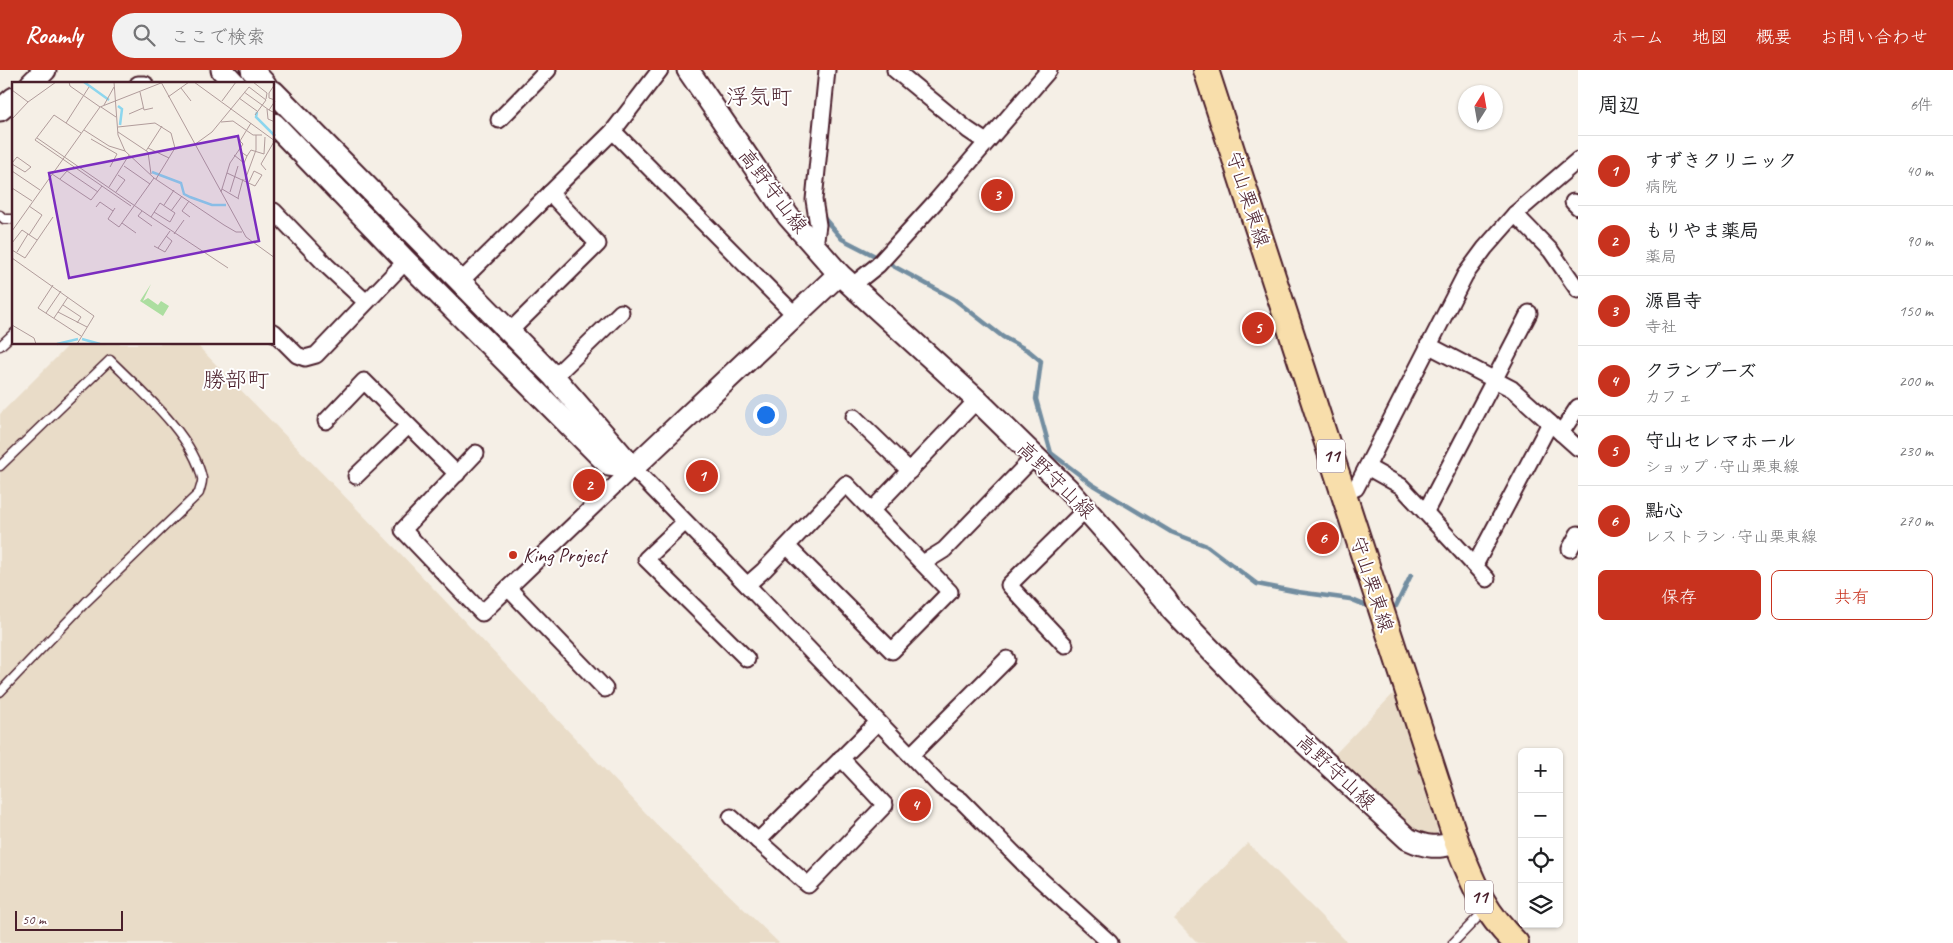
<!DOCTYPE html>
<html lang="ja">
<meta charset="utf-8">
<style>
:root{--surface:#fff;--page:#f2f2f2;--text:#202124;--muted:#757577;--line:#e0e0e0;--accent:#c8321e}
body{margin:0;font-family:Caveat,"Klee One",sans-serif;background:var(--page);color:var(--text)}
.controls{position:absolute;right:15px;bottom:15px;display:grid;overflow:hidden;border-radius:8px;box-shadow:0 1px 4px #0004}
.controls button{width:45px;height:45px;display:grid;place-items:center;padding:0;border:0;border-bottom:1px solid var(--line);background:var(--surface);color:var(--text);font:25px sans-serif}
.compass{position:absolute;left:1458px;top:15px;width:45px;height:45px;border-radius:50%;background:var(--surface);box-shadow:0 1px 4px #0004;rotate:11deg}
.scale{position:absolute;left:15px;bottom:12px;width:108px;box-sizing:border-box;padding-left:5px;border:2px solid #4a1f2b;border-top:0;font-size:14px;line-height:18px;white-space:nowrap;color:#4a1f2b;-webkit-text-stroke:4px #fff;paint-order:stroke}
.you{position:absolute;left:765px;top:344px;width:18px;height:18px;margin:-12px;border:4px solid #fff;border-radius:50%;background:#1a73e8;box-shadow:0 0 0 8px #1a73e833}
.badge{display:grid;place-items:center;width:32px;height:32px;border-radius:50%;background:var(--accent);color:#fff;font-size:16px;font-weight:700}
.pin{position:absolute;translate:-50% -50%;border:2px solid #fff;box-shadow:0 1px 5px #0006}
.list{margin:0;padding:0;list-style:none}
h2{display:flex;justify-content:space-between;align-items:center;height:65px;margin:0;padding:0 20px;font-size:21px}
h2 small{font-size:16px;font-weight:400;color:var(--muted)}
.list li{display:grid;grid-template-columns:32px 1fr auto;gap:15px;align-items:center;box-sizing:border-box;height:70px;padding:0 20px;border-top:1px solid var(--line)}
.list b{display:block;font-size:19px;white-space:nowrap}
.list p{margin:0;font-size:16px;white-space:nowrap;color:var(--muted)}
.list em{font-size:16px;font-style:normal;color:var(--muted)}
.actions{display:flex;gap:10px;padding:15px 20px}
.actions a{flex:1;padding:11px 0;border:1px solid var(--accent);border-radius:8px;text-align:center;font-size:18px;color:var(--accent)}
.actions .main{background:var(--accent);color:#fff}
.icon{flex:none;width:28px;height:28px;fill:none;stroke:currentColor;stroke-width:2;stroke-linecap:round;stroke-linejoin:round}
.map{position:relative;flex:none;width:1578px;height:873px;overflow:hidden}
header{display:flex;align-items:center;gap:30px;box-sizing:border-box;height:70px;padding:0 25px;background:var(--accent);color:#fff}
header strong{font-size:24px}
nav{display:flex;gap:28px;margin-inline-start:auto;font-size:18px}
.search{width:350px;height:45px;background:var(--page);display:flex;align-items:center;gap:12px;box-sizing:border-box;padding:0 18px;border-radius:28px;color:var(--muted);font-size:19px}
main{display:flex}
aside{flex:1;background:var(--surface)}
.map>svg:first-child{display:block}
.built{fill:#e9dcc8}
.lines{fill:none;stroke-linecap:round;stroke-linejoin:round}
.stream{stroke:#728da0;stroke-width:4.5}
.lane-casing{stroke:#4a1f2b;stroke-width:11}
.street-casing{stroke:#4a1f2b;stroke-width:19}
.secondary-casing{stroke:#4a1f2b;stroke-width:25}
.primary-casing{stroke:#4a1f2b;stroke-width:28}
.lane{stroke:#fff;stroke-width:8}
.street{stroke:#fff;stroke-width:15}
.secondary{stroke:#fff;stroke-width:21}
.primary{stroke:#f8deab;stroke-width:24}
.poi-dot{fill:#c8321e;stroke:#fff;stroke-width:2}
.labels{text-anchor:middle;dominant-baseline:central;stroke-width:4;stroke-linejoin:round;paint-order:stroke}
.shield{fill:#fff;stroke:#80626b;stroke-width:1}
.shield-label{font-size:19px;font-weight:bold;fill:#4a1f2b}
.street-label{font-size:20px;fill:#4a1f2b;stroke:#fff}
.poi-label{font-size:20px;fill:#4a1f2b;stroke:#fff;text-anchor:start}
.quarter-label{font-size:22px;fill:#4a1f2b;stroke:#fff}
.inset-river{fill:none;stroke:#8dd6ee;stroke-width:2.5}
.inset-road{fill:none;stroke:#b19c9b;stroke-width:1}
.view{fill:#7b2cbf;fill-opacity:0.15;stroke:#7b2cbf;stroke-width:2.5}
.inset-edge{fill:none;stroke:#4a1f2b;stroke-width:2.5}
</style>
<header>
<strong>Roamly</strong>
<div class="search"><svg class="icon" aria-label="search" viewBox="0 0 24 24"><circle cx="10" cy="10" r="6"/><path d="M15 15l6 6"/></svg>ここで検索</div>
<nav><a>ホーム</a><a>地図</a><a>概要</a><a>お問い合わせ</a></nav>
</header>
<main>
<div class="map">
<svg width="1578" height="873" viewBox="0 0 1578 873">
<rect width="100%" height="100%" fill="#f5efe6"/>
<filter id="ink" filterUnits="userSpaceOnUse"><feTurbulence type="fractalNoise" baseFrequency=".02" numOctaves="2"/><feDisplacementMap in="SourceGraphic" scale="10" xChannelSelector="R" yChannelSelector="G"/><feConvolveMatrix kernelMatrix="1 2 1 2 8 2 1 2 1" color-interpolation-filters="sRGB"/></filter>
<g filter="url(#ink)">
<g class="built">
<polygon points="70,274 196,274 397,480 661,759 779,873 0,873 0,344"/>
<polygon points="1395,622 1438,759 1436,765 1433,767 1420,765 1333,686"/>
<polygon points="1248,773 1348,873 1198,873 1174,849"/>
</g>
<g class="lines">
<g class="stream">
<polyline points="823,145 824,148 842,169 879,188"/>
<polyline points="886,192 954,229 1003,267 1029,281 1041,291 1036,329 1051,383 1093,415 1171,462 1207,476 1257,514 1298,522 1350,529 1367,536"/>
<polyline points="1396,536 1411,505"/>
</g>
<defs>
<g id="lane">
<polyline points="0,145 4,149 14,149"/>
<polyline points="0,276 14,263"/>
<path d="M0,396l110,-106c30,30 83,75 92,118 1,4 -2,10 -3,15l-113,109 -86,90"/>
<polyline points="1453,873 1485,840"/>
</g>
<g id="street">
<polyline points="895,0 968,60 986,72"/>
<polyline points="138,14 145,14"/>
<polyline points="499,50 548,0"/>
<polyline points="613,61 795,245"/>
<polyline points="1573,132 1578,137"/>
<polyline points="274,141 327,196 366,232"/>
<polyline points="1515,144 1551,181 1578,220"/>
<polyline points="815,176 818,155 814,130 827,0"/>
<polyline points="461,211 613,61 660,0"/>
<polyline points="853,215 878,195 937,130 1049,0"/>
<polyline points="274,262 297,285 305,288 316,285 406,191"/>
<polyline points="509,262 598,174 550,123"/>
<polyline points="1428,275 1512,319 1578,378"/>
<polyline points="554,307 621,242"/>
<polyline points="854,347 910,401"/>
<polyline points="326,351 364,311 457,404"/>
<polyline points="1561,363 1578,337"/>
<polyline points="476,383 403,460 482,543 633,398 747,515 764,500 846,414 950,522 892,581 787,476"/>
<polyline points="1367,397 1401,416 1487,509"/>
<polyline points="356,406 408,356"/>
<polyline points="1343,424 1356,418 1465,205 1485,178 1515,144 1578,90"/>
<polyline points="872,440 977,330"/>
<polyline points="1426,441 1529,243"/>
<polyline points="685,452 646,489 747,589"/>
<polyline points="1570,479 1578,464"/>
<polyline points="923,493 944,480 1034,387"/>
<polyline points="1475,495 1550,353"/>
<polyline points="747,515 941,717 961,730 1030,800 1110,873"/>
<polyline points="508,518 605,619"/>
<polyline points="1065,575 1009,515 1086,439"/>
<polyline points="911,685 1007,589"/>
<polyline points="731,747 808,815 885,735 841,688"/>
<polyline points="758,771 878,652"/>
</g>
<g id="secondary">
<polyline points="222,0 235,14"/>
<polyline points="252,0 265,14"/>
<path d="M688,0l100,146 51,58 138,126 91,89 97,110 7,11 94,97 142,132c19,9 29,9 49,4"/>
<polyline points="31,14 45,0"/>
<polyline points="274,22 554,307 633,398"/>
<polyline points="0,40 14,28"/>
<polyline points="274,54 406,191 609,395 633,398"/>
<polyline points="633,398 839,204"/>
</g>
<path id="primary" d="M1206,0l251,773c17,42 25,67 59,100"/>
</defs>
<use href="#lane" class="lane-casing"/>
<use href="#street" class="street-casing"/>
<use href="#secondary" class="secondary-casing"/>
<use href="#primary" class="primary-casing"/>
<use href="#lane" class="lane"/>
<use href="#street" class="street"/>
<use href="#secondary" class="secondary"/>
<use href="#primary" class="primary"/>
</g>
</g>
<circle class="poi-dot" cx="513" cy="485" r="5"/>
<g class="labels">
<g class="shield">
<rect x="1317" y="369.5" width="28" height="33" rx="4"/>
<rect x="1465" y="810.5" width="28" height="33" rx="4"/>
</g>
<g class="shield-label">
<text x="1331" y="386">11</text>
<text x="1479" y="827">11</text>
</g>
<g class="street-label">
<text transform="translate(773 121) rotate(53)">高野守山線</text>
<text transform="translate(1248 129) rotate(72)">守山栗東線</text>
<text transform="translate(1056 410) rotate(45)">高野守山線</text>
<text transform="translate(1372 514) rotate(72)">守山栗東線</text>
<text transform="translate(1336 702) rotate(43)">高野守山線</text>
</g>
<g class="poi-label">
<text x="523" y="485">King Project</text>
</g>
<g class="quarter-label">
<text x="759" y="27">浮気町</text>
<text x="236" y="310">勝部町</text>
</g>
</g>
<g transform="translate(12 12)">
<rect width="262" height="262" fill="#f5efe6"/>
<path d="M139,202l-8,17 5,-3 10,7 3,-4 8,5 -6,10 -23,-15z" fill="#acdea0"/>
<path class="inset-river" d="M72,0l25,18M106,24l4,3 -2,16M245,30l-1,5 19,19M140,90l29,11 3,11 6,3 22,8h14M70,257l18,5M45,262l21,-5"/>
<path class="inset-road" d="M57,0l1,4 30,21M102,0l4,53 7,16 29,27 70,47 12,7h6M149,0l85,155 29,21M182,0l81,59M241,0l14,11 -1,6M263,2l-6,9v5l6,2M169,6l10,13M0,8l16,12M128,10l4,18 9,-2M232,10l25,18M156,15l21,-15M227,16l18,13M210,19l14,-19M263,19l-6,9 6,3M92,23l10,-18M89,25l15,10M255,27l1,10 7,3M117,32l14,-6M0,37l16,-17 28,-20M209,40l12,-1 20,14h9M54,41l23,-36M106,45l37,-4 16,10 4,15 -19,31M72,48l25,16 16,5M106,50l30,20 3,22M69,51l-27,-18 -19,25 96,66M25,56l114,79 9,-14 15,10 -5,9 -16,-10M79,57l26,15 -7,13M182,63l18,-13 37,-45 17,13 -11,15M136,66l21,10M134,69l16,-25M222,73l10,8 3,-7 -6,-4M235,74l4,-6 13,4 1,-17M0,81l5,-6 14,10 -6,5 -13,-8M112,84l26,18M254,88l-5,-6 14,-24M0,89l28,19M215,91l28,13 7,-11 -8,-4 -5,11M40,92l39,26 11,-14M48,97l7,-8 31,21M233,98l11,-30v-15M97,105l20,-32M0,106l20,13M210,107l17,10M104,110l9,-12 -7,-5M209,110l9,-29 13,-19 -3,-3 11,-18M218,110l8,-26M226,116l5,-19M177,119l-7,10 8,6M152,123l10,-15M17,124l13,9 -13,20M84,125l4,-5 13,9M103,126l-7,11 11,8 35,-49M130,129l-4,5 14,10M159,129l11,-15M139,135l77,51M110,141l14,10M0,149l88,-124 61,-24M162,152l10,-14M0,161l10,-13 15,10M142,164l11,6 7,-11 -6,-5M146,166l12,-17M0,168l13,8 28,-41M5,170l11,-18M0,176l82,58 -17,28M41,203l-15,23 43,28M51,223l18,12 -4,6M46,230l29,15M34,231l15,-22M42,236l14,-21M0,243l22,13 2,6"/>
<path class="view" d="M226,54l21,105 -190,37 -20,-105z"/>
<rect width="262" height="262" class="inset-edge"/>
</g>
</svg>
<div class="controls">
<button>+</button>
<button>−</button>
<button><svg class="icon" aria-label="locate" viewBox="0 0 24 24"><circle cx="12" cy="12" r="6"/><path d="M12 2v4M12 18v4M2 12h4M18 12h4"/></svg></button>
<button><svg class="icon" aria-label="layers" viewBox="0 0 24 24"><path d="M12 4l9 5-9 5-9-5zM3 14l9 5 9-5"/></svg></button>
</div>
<svg class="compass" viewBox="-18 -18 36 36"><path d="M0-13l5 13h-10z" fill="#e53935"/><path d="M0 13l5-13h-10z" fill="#757577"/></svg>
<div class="scale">50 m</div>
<div class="you"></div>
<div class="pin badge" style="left:702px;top:406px">1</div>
<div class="pin badge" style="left:589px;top:415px">2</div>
<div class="pin badge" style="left:997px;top:125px">3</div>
<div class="pin badge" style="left:915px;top:735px">4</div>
<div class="pin badge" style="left:1258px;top:258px">5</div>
<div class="pin badge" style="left:1323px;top:468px">6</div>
</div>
<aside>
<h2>周辺<small>6件</small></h2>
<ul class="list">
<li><span class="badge">1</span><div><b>すずきクリニック</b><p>病院</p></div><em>40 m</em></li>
<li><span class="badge">2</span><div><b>もりやま薬局</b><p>薬局</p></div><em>90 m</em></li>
<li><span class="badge">3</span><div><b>源昌寺</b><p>寺社</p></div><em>150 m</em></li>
<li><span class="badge">4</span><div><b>クランプーズ</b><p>カフェ</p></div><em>200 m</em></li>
<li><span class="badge">5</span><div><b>守山セレマホール</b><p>ショップ · 守山栗東線</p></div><em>230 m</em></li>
<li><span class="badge">6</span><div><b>點心</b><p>レストラン · 守山栗東線</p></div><em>270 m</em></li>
</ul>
<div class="actions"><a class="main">保存</a><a>共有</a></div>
</aside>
</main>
